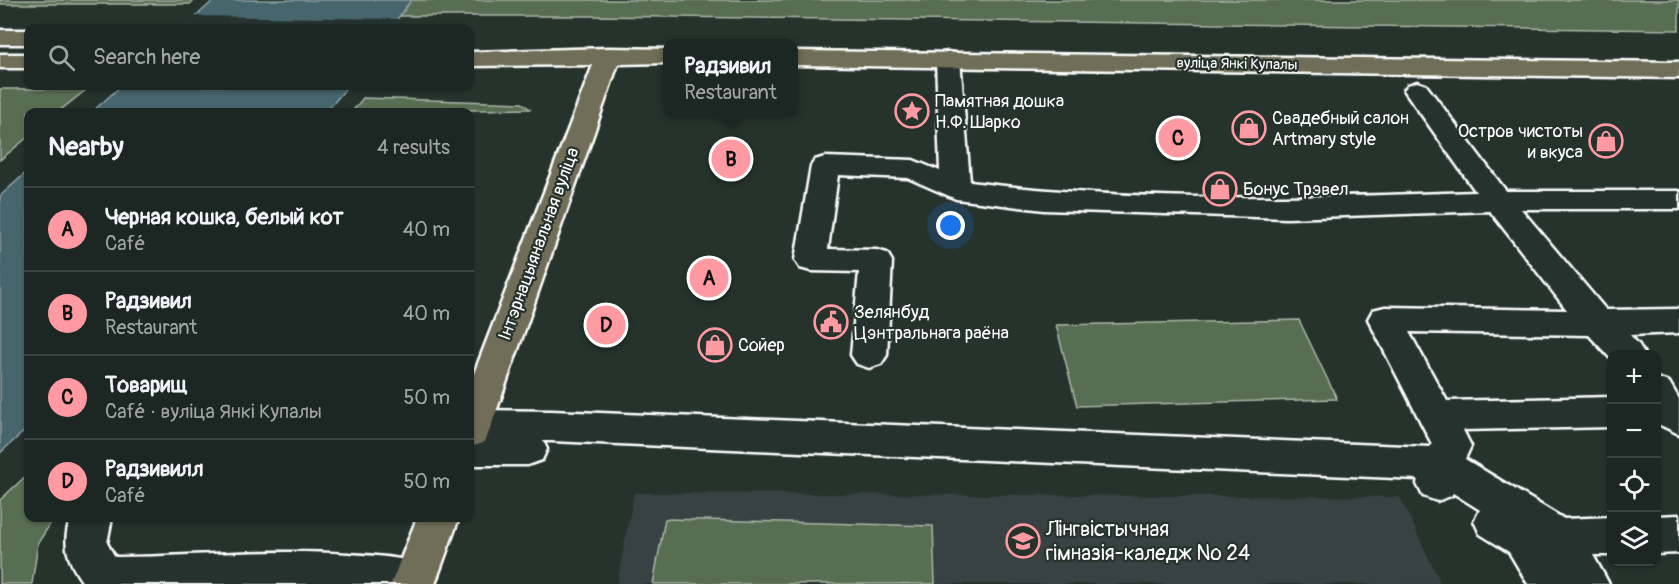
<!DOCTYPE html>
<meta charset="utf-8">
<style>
:root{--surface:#1c2622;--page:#29322f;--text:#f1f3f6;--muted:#a0a5a5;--line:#3a4340;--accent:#ff9aa2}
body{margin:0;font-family:Pangolin,sans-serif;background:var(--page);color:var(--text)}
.controls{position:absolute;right:18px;bottom:18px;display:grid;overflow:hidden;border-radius:12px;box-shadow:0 2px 4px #0004}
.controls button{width:54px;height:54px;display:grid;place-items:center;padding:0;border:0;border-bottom:2px solid var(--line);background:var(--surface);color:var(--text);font:30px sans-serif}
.you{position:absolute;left:951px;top:226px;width:21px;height:21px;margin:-15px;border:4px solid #fff;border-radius:50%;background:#1a73e8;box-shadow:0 0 0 9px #1a73e833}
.badge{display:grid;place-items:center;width:39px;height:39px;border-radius:50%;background:var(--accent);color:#111;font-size:20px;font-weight:700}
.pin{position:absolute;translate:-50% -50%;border:3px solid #fff;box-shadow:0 2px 6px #0006}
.popup{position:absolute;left:663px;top:39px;width:135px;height:78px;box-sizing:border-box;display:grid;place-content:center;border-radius:12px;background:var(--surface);filter:drop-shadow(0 2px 4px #0005);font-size:20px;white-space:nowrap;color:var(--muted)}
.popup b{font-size:22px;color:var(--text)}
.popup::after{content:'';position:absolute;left:50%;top:100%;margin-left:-12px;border:12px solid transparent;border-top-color:var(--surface)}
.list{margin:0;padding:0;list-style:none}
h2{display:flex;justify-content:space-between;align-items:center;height:78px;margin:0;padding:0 24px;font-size:26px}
h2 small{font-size:20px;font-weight:400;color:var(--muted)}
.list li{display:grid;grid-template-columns:39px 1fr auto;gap:18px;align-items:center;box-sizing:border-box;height:84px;padding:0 24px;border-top:2px solid var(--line)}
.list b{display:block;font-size:22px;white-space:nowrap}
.list p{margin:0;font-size:20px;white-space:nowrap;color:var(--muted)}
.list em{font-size:20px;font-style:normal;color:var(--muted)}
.icon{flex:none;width:33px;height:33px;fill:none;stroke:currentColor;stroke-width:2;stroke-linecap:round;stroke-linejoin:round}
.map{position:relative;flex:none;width:1679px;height:584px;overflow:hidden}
.search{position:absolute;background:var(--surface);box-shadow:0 2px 4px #0004;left:24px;top:24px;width:450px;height:66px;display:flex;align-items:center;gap:15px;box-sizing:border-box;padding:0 21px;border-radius:12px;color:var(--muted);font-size:22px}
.panel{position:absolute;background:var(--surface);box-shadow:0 2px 4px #0004;left:24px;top:108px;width:450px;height:414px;border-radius:12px}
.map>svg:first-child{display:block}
.built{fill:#384242}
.green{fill:#596e52;stroke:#acb6a8;stroke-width:1.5}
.water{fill:#46656d;stroke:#90a3a7;stroke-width:1.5}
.pier{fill:#26332d}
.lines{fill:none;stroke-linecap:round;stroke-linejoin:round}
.minor-casing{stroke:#fff;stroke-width:5}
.major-casing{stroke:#fff;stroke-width:5}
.minor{fill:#26332d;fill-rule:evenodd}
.major{fill:#706e59;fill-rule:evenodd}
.labels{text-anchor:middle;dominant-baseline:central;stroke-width:4.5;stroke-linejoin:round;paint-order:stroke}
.far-street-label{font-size:15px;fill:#fff;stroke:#26332d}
.poi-label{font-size:18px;fill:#fff;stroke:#26332d;text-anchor:start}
.street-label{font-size:18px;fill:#fff;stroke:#26332d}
.near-poi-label{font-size:21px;fill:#fff;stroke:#26332d;text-anchor:start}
</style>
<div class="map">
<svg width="1679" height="584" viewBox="0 0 1679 584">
<rect width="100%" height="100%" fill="#26332d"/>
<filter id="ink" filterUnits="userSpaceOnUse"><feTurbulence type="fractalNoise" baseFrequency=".0167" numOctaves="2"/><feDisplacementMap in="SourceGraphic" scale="12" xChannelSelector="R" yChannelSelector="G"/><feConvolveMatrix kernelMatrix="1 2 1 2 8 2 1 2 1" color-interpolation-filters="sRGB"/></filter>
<g filter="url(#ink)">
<polygon class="built" points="634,493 1400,497 1441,584 617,584"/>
<g class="green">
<polygon points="0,0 194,0 190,4 0,4"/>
<polygon points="411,0 1679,0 1679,30 592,16 400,16"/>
<polygon points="0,89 87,89 58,112 28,112 28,137 0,160"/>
<polygon points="363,98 522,103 530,109 352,112"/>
<polygon points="1299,320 1337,399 1077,406 1056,325"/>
<polygon points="28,474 28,518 54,518 38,543 32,584 0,584 0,500"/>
<polygon points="665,519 933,526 935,584 653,584"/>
</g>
<g class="water">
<polygon points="214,0 411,0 391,28 183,28"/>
<polygon points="121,86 348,86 326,112 92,112"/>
<polygon points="28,171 28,428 0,453 0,196"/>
</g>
<polygon class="pier" points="192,16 400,19 393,28 180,28"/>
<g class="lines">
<defs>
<g id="minor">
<path d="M948,52l9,2 3,5 10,123c168,21 338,16 506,10l-72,-102 4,-5 9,-3 9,3 80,106h173v18h-158l85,101 73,-1v24l-49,2 9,10 5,9h-32v6l-23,-25 -180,-3 38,69 165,-4v30l-149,3 8,16 -6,13 99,60 48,-2v38h-19l16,29h-81l-19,-32 -29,-18 -6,-13 6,-11 -27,-17 -2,3 -14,5 -14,-5 -6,-12 1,-5 -867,-38h-8l4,8 -5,11 -14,5h-58v-54l2,-1 79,1 879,36 2,-3 -64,-125 5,-9 12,-3 182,3 -77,-99 -203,7 -243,-8 -88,-11 -48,-21 -70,-3 -10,74 48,1 11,3 5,8 -5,94 -6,9 -12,4 -12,-4 -6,-9 8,-83 -48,-1 -11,-3 -5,-8 16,-94 4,-6 10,-3 88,3 27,11 -4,-112 3,-5z"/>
<polygon points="1656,378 1669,382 1679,399 1679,434 1656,423"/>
<polygon points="1679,515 1679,553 1656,554 1656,516"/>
<path d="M71,518h41l-5,25 8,14c78,0 155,-9 233,-3 28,2 56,3 81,13l7,14 -2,3h-350c-16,-21 -23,-41 -13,-66z"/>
</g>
<g id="major">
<rect x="0" y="30" width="28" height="14"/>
<polygon points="609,48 668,49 668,63 618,64 489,432 483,443 470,447 470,384 593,65 470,66 470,52"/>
<polygon points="794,51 1679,62 1679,78 794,65"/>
<rect x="0" y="54" width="28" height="14"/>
<polygon points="417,518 459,518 435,584 391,584"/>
</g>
</defs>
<use href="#minor" class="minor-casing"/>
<use href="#major" class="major-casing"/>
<use href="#minor" class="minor"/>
<use href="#major" class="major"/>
</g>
</g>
<defs>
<symbol id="sight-ring" viewBox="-11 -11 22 22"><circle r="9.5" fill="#26332d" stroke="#ff9aa2" stroke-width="1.5"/><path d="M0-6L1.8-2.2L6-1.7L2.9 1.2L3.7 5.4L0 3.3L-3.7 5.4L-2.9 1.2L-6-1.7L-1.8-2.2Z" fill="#ff9aa2"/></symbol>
<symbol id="shop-ring" viewBox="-11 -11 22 22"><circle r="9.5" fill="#26332d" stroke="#ff9aa2" stroke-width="1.5"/><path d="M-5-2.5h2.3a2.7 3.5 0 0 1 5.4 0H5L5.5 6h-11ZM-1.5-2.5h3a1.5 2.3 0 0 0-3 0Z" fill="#ff9aa2"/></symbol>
<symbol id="civic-ring" viewBox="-11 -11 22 22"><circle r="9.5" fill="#26332d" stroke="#ff9aa2" stroke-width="1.5"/><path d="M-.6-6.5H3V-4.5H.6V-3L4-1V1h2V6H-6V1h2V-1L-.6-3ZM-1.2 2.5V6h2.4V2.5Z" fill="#ff9aa2"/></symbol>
<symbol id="school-ring" viewBox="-11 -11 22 22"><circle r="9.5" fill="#26332d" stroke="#ff9aa2" stroke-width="1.5"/><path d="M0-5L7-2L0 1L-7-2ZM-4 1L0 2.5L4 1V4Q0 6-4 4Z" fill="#ff9aa2"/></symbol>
</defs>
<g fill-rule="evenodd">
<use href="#sight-ring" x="893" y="92" width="38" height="38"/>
<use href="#shop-ring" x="1230" y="109" width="38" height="38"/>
<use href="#shop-ring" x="1587" y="122" width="38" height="38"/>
<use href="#shop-ring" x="1201" y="170" width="38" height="38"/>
<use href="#civic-ring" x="812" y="303" width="38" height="38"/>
<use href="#shop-ring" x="696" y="326" width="38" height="38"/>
<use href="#school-ring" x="1004" y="522" width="38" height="38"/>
</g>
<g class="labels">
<g class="far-street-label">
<text transform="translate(1237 64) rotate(1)">вуліца Янкі Купалы</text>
</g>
<g class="poi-label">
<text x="935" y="101">Памятная дошка<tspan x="935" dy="21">Н.Ф. Шарко</tspan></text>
<text x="1272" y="118">Свадебный салон<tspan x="1272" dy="21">Artmary style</tspan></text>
<text x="1583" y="131" text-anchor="end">Остров чистоты<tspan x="1583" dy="21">и вкуса</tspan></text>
<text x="1243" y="189">Бонус Трэвел</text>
<text x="854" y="312">Зелянбуд<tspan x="854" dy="21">Цэнтральнага раёна</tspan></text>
<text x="738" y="345">Сойер</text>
</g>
<g class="street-label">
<text transform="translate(539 244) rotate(-70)">Інтэрнацыянальная вуліца</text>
</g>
<g class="near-poi-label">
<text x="1046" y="529">Лінгвістычная<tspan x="1046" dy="24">гімназія-каледж № 24</tspan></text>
</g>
</g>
</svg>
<div class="controls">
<button>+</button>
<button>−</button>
<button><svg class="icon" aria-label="locate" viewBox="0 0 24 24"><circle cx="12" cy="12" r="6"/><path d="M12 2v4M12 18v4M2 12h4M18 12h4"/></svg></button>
<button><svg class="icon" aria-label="layers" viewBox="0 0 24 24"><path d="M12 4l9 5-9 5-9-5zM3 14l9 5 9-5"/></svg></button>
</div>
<div class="you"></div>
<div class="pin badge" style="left:709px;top:278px">A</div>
<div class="pin badge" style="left:731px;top:159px">B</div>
<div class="popup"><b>Радзивил</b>Restaurant</div>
<div class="pin badge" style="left:1178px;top:138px">C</div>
<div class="pin badge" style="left:606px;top:325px">D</div>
<div class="search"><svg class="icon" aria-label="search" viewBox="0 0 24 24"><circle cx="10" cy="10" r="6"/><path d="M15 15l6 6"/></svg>Search here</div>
<section class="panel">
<h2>Nearby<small>4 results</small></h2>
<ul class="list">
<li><span class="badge">A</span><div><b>Черная кошка, белый кот</b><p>Café</p></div><em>40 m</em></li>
<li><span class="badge">B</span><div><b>Радзивил</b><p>Restaurant</p></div><em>40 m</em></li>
<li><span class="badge">C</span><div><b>Товарищ</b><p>Café · вуліца Янкі Купалы</p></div><em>50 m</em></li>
<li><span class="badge">D</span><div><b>Радзивилл</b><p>Café</p></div><em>50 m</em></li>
</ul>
</section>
</div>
